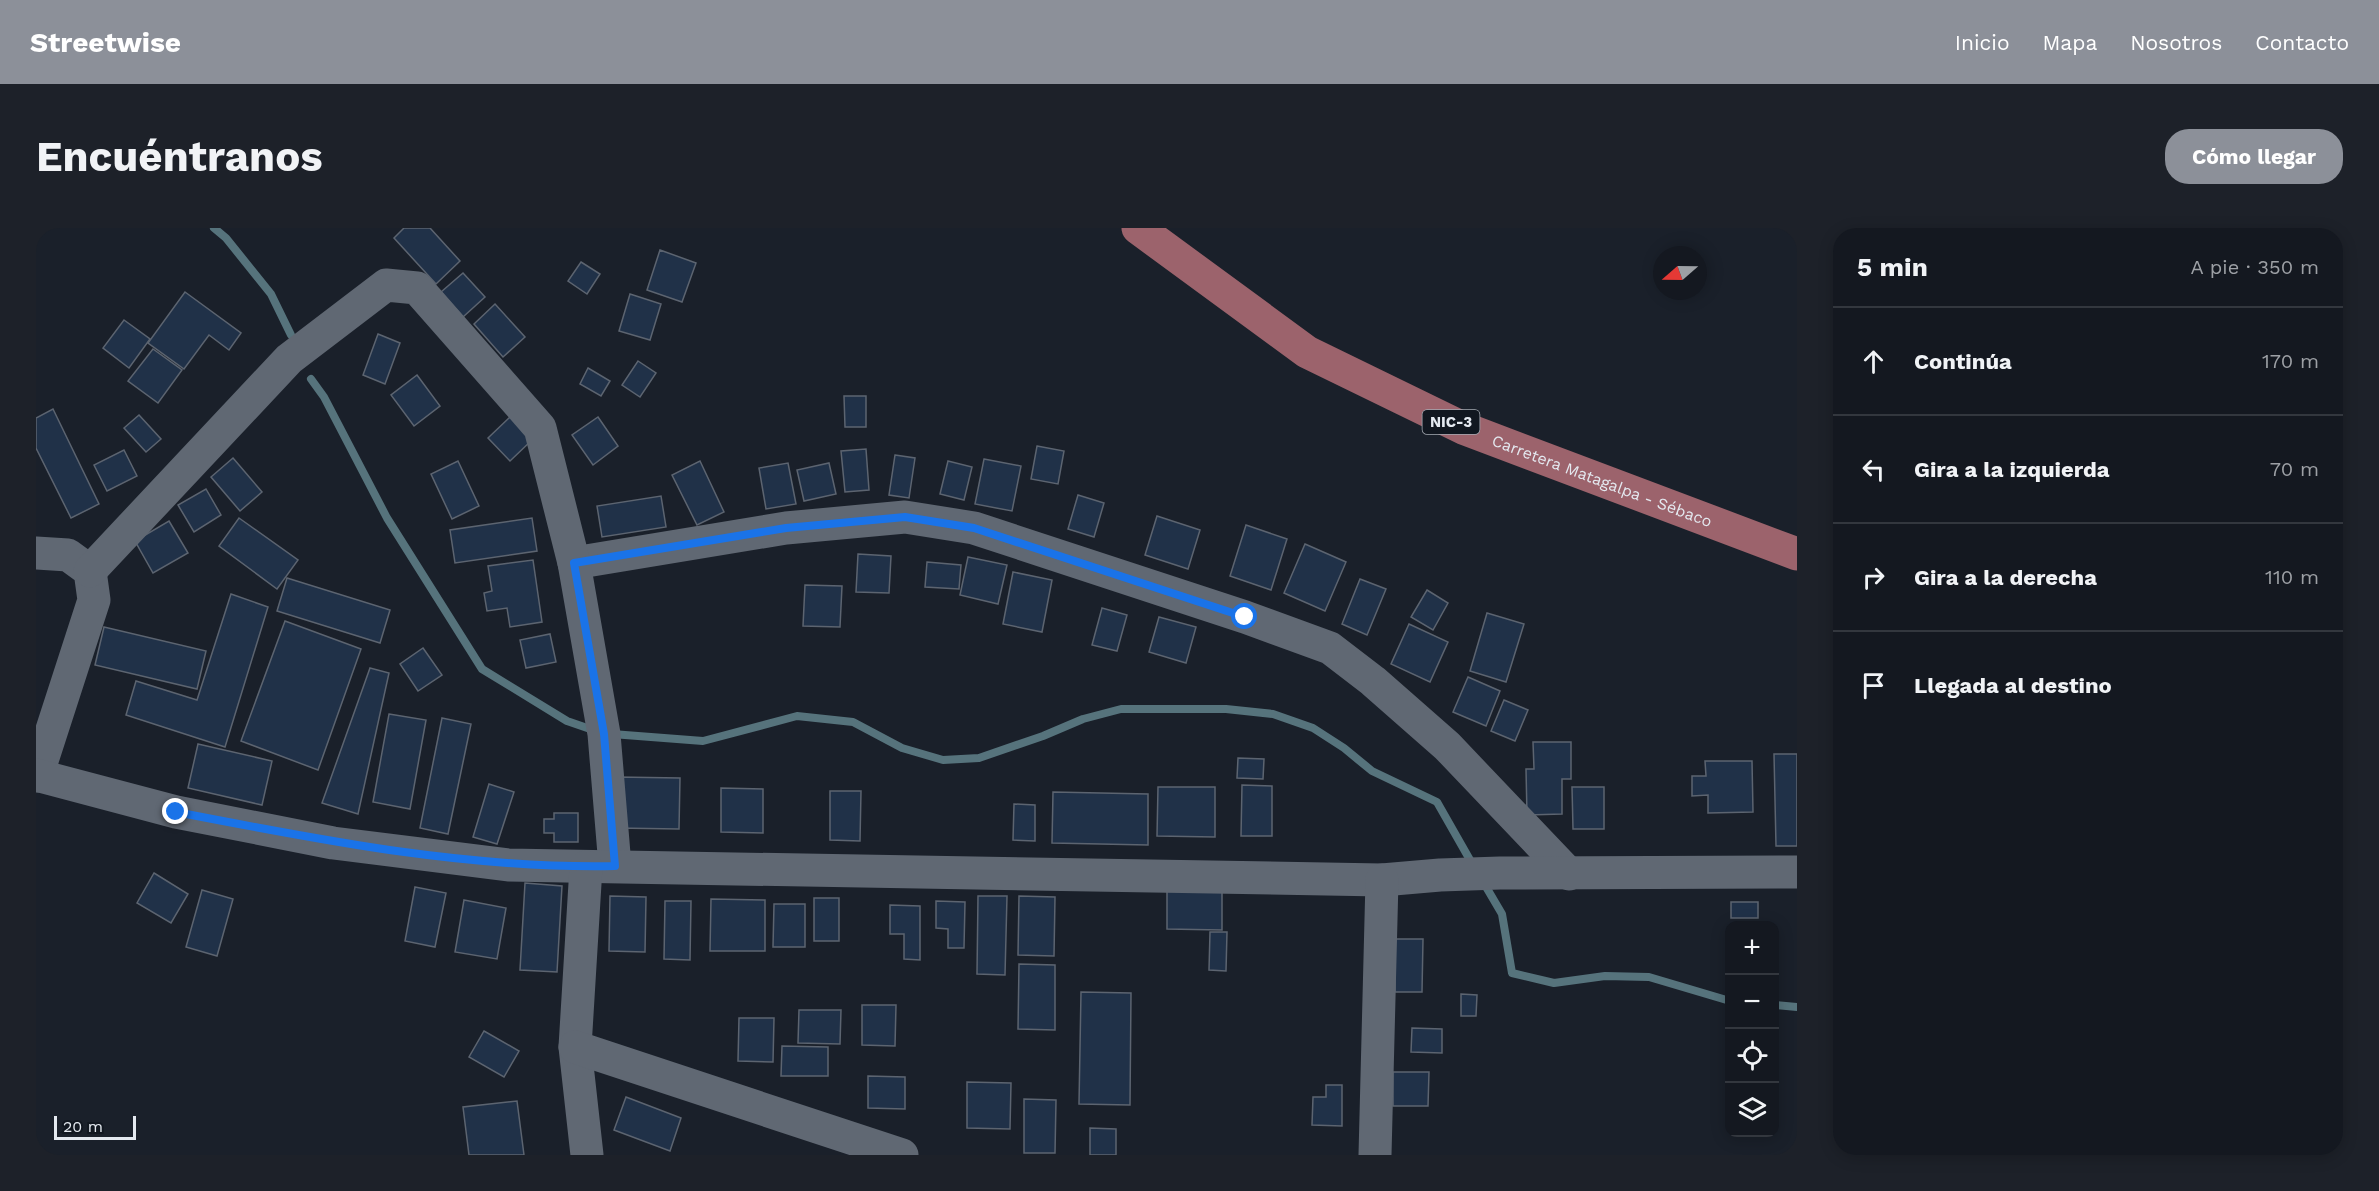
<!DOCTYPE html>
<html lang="es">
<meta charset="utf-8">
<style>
:root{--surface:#141820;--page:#1d2129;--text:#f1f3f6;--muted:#9da0a5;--line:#33373e;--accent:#8c9099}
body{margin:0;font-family:"Work Sans",sans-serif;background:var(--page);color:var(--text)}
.controls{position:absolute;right:18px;bottom:18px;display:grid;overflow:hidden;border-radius:12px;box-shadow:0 3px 15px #0003}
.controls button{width:54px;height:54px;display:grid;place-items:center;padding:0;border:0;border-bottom:2px solid var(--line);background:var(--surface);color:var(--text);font:30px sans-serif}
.compass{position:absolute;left:1617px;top:18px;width:54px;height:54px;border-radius:50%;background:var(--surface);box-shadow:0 3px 15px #0003;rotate:250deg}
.scale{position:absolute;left:18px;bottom:15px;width:82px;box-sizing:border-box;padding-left:6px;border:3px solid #e4e9f0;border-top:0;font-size:16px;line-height:21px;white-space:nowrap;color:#e4e9f0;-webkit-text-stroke:4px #111720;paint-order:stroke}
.stop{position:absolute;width:18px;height:18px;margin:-14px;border:4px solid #1a73e8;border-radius:50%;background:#fff}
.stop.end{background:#1a73e8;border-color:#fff;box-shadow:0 2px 6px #0008}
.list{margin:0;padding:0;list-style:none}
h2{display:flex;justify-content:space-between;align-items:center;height:78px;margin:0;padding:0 24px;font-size:26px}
h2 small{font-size:20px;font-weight:400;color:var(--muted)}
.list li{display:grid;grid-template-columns:39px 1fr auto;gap:18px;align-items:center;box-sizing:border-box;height:108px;padding:0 24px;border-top:2px solid var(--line)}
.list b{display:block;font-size:22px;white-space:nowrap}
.list em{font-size:20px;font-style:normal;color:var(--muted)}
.icon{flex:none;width:33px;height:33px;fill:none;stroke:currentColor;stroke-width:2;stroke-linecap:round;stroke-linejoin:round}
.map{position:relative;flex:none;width:1761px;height:927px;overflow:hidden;border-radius:24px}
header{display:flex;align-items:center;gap:36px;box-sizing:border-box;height:84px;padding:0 30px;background:var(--accent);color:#fff}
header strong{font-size:28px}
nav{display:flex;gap:33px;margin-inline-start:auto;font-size:21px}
.intro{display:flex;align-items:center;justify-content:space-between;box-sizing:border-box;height:144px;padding:0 36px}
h1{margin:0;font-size:42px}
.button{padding:15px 27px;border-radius:24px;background:var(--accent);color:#fff;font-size:21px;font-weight:700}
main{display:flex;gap:36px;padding:0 36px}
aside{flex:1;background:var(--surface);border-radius:24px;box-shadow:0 3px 15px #0003}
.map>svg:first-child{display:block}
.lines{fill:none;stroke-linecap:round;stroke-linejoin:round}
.stream{stroke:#56737c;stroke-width:8}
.building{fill:#203148;stroke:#5c6470;stroke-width:1.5}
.minor{stroke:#606873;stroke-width:33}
.major{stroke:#9c636c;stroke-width:33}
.route{stroke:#1a73e8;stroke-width:8}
.labels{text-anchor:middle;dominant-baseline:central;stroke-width:4.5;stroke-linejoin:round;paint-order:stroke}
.shield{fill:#111720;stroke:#a5aab2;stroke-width:1.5}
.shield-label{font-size:15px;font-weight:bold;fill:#e4e9f0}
.street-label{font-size:16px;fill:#e4e9f0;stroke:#111720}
</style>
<header>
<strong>Streetwise</strong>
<nav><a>Inicio</a><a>Mapa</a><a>Nosotros</a><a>Contacto</a></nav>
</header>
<div class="intro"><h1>Encuéntranos</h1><a class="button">Cómo llegar</a></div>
<main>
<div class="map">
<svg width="1761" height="927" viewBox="0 0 1761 927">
<rect width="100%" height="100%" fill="#1a202a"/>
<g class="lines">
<g class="stream">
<polyline points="178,0 190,10 235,66 255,107"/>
<polyline points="275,151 288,169 351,290 446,441 531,493 560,503"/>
<polyline points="576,506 667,513 761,488 817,494 866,520 907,532 943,530 1007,508 1047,491 1085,481 1190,481 1237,486 1277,500 1308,520 1336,543 1401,574 1438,639"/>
<polyline points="1446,652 1466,686 1476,745 1518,755 1569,748 1613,749 1694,773"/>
<polyline points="1738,777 1761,779"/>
</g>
</g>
<g class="building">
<polygon points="368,0 394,0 424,33 400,56 358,10"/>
<polygon points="624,22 660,35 646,74 611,62"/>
<polygon points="545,34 564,46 551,66 532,53"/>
<polygon points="427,45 449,69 427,89 405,64"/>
<polygon points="149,64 205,105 193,122 173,107 148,141 112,115"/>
<polygon points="594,66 625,76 614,112 583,103"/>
<polygon points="459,76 489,109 467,129 438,96"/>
<polygon points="88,92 114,111 93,140 67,120"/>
<polygon points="342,106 364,115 349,156 327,147"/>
<polygon points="117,121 146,142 122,175 92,153"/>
<polygon points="602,133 620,145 604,169 586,157"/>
<polygon points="552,140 574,153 565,168 544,156"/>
<polygon points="381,147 404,178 378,198 355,167"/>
<polygon points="808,168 830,168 830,199 809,199"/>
<polygon points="17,181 63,276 35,290 0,220 0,190"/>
<polygon points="103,187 125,211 110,224 88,200"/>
<polygon points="475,188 497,211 474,233 452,210"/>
<polygon points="562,189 582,218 557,237 536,207"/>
<polygon points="1001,218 1028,223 1022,256 995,251"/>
<polygon points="830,221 833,262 809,264 805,223"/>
<polygon points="88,222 101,248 71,263 58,237"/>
<polygon points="859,227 879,230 873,270 853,267"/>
<polygon points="197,230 226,264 204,283 175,249"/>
<polygon points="948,231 985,238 976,283 939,276"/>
<polygon points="422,233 443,278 416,291 395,246"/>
<polygon points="664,233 688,284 661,297 636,247"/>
<polygon points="912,233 936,239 928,272 904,266"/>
<polygon points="752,235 760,276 730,281 723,240"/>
<polygon points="793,235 800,266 768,273 761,242"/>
<polygon points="170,261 185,287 158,304 142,277"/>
<polygon points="1042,267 1068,275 1058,309 1032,301"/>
<polygon points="625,268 630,299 566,309 561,278"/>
<polygon points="1121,288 1164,302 1152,341 1109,327"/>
<polygon points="203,290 262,332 241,361 183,318"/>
<polygon points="496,290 501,323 419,335 414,302"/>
<polygon points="133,293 152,325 117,345 99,313"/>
<polygon points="1210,297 1251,311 1235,362 1194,348"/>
<polygon points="1269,316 1310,334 1289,383 1248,365"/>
<polygon points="822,326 855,328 853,365 820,364"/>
<polygon points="932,329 971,337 962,376 924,367"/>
<polygon points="497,332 506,394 474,399 471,380 451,383 448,365 456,363 452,338"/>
<polygon points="891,334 925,337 923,361 889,359"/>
<polygon points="977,344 1016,352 1006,404 967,396"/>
<polygon points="251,350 354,382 344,415 241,383"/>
<polygon points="1324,351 1350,361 1331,407 1306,396"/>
<polygon points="769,357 806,358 804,399 767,398"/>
<polygon points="1391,362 1412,375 1397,402 1375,389"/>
<polygon points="195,366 232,379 189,519 90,487 100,453 161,472"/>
<polygon points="1066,380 1091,387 1081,423 1056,417"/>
<polygon points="1451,385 1488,396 1470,454 1434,443"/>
<polygon points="1123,389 1160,399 1150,435 1113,424"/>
<polygon points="249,393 325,421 282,542 205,513"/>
<polygon points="1373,396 1412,414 1394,454 1355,436"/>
<polygon points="68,399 170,423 161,461 59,437"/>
<polygon points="514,406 520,434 490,440 484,412"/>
<polygon points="387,420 406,447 382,463 364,436"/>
<polygon points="334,440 353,445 322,586 286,575"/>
<polygon points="1432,449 1464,463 1450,498 1417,484"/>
<polygon points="1468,472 1492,482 1479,513 1455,503"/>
<polygon points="353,486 390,492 374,581 337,574"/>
<polygon points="406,490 435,496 412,606 384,600"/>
<polygon points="1497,514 1535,514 1535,551 1526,551 1526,586 1491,587 1490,541 1498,541"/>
<polygon points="162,516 236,533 226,577 152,560"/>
<polygon points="1738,526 1761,526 1761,618 1740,618"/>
<polygon points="1202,530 1228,531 1227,551 1201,550"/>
<polygon points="1669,533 1716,533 1717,584 1672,585 1672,567 1656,568 1656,548 1670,548"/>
<polygon points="581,549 644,550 643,601 580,600"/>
<polygon points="453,556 478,564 461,616 437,609"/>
<polygon points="1206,557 1236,558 1236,608 1205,608"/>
<polygon points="1122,559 1179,559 1179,609 1121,608"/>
<polygon points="1536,559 1568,559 1568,601 1537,601"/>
<polygon points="685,560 727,561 727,605 685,604"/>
<polygon points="794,563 825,563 824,613 794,612"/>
<polygon points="1017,564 1112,566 1112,617 1016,615"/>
<polygon points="978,576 999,577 999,613 977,612"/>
<polygon points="518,585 542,585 542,614 518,614 518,605 508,605 508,591 518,591"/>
<polygon points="118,645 152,666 135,695 101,675"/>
<polygon points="489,655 526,658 521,744 484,742"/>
<polygon points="379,659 410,665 399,719 369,713"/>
<polygon points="166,662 197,671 181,728 150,719"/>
<polygon points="1131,662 1186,663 1186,702 1131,701"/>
<polygon points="574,668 610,669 609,724 573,723"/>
<polygon points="942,668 971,668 969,747 941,746"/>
<polygon points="983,668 1019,669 1018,728 982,727"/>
<rect x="778" y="670" width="25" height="43"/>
<polygon points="675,671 729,672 729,723 674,723"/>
<polygon points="428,672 470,680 461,731 419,724"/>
<polygon points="629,673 655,673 654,732 628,731"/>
<polygon points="900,673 929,674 928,720 912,720 912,701 900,700"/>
<rect x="1695" y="674" width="27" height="16"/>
<polygon points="738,676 769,676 769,719 737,719"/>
<polygon points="854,677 884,678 884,732 868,731 868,706 854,706"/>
<polygon points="1174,704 1191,704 1190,743 1173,742"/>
<polygon points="1359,711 1387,711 1386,764 1359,764"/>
<polygon points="983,736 1019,737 1019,802 982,801"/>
<polygon points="1045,764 1095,765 1094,877 1043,876"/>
<polygon points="1425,766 1441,767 1440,788 1425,788"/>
<polygon points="826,777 860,777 859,818 826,817"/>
<polygon points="763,782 805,782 804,816 762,815"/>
<polygon points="703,790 738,790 737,834 702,833"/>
<polygon points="1376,800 1406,801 1406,825 1375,824"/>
<polygon points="448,803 483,823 468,849 433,829"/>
<polygon points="746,818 792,819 792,848 745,848"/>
<polygon points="1357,844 1393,844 1392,878 1357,878"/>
<polygon points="832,848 869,849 869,881 832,880"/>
<polygon points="931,854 975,855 974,901 931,900"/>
<polygon points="1290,857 1306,857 1306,898 1276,897 1277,869 1290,869"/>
<polygon points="590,869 645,890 634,923 578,902"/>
<polygon points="988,871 1020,872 1019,925 988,925"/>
<polygon points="481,873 488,927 433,927 427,879"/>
<polygon points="1054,900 1080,901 1080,927 1054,927"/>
</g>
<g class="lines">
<g class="minor">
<polyline points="0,325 32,327 54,343 58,372 1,548"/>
<polyline points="538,335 750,300 869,289 938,300 1209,389 1294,420 1337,453 1411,518 1533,646"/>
<polyline points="54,343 253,131 350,57 381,60 504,200 538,335 568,506 579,638"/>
<polyline points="0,547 140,584 297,615 472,637 1346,652 1404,647 1464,645 1761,644"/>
<polyline points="550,639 539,819 551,927"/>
<polyline points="539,819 866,927"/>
<polyline points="1339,927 1346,652"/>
</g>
<path class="major" id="s1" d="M1102,0l169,124 156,76 334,126"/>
</g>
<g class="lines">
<path class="route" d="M140,584c145,28 290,57 439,54l-11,-132 -30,-171 212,-35 119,-11 69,11 271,89"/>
</g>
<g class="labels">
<rect class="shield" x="1386.5" y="182" width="57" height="24" rx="4.5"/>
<g class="shield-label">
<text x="1415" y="194">NIC-3</text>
</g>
<g class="street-label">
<text stroke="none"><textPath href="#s1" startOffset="532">Carretera Matagalpa - Sébaco</textPath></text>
</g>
</g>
</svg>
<div class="controls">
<button>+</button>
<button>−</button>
<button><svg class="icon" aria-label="locate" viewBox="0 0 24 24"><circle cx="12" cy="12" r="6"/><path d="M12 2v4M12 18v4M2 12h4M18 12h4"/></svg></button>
<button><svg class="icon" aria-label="layers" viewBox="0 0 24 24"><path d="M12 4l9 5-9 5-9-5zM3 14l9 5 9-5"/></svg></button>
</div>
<svg class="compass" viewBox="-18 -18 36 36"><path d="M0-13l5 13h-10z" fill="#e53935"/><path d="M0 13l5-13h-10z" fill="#9da0a5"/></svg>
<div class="scale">20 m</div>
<div class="stop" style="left:1209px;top:389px"></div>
<div class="stop end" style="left:140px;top:584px"></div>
</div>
<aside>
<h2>5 min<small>A pie · 350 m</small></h2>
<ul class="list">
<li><svg class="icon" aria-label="ahead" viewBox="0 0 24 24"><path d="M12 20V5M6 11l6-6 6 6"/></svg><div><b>Continúa</b></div><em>170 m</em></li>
<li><svg class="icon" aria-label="left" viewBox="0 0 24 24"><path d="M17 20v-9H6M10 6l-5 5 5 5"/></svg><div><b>Gira a la izquierda</b></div><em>70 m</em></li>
<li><svg class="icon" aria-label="right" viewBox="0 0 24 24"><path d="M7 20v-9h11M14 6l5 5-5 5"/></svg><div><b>Gira a la derecha</b></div><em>110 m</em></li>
<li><svg class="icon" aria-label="arrive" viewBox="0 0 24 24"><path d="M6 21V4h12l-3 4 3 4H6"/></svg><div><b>Llegada al destino</b></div></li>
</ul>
</aside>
</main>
